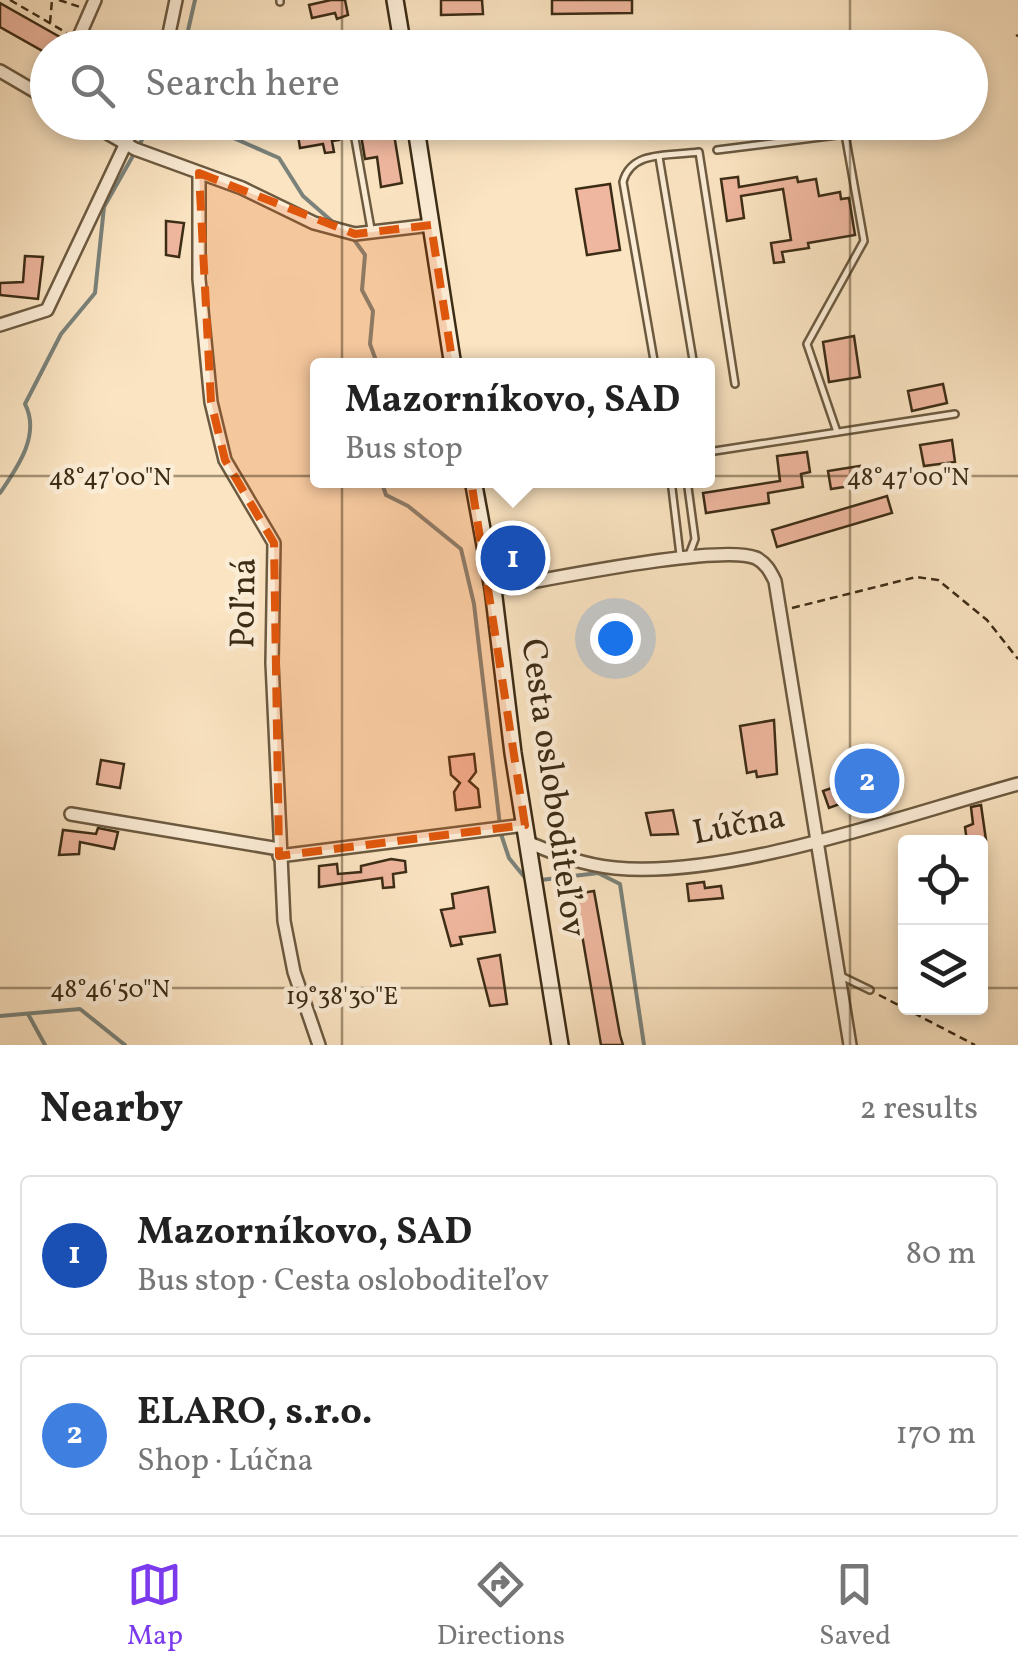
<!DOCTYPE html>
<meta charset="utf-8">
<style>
:root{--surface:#fff;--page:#f6f6f6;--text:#222;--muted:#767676;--line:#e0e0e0;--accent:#7c3aed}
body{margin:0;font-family:Vollkorn,serif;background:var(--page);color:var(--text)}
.controls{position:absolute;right:30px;bottom:30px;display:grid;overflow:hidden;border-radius:10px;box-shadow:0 5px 15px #0003}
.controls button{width:90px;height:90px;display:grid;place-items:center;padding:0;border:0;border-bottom:2px solid var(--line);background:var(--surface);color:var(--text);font:50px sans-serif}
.you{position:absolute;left:615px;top:638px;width:35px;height:35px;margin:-25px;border:8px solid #fff;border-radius:50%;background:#1a73e8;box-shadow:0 0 0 15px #1a73e833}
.badge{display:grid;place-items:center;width:65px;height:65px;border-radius:50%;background:var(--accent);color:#fff;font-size:32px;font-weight:700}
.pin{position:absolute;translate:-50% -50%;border:5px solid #fff;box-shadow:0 2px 10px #0006}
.popup{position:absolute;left:310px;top:358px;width:405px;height:130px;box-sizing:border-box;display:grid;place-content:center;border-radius:10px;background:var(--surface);filter:drop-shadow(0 2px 8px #0005);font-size:32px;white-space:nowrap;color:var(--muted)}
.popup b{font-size:38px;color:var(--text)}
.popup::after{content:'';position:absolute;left:50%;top:100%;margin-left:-20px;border:20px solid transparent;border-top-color:var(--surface)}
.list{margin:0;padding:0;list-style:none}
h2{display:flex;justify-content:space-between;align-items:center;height:130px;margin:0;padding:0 40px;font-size:42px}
h2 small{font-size:32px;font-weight:400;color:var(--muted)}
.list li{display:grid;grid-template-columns:65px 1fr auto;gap:30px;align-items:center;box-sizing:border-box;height:160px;margin:0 20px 20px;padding:0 20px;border:2px solid var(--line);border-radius:10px}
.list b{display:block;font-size:38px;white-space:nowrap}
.list p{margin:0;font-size:32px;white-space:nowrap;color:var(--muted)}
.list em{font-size:32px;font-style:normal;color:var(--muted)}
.icon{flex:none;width:55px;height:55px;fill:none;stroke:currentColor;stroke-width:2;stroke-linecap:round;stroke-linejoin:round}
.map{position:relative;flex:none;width:1018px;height:1045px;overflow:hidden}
.search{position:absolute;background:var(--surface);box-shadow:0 5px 15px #0003;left:30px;right:30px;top:30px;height:110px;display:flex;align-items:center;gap:25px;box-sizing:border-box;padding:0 35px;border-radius:55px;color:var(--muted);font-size:38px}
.sheet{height:490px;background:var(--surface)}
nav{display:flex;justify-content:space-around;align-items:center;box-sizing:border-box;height:140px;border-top:2px solid var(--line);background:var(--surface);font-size:28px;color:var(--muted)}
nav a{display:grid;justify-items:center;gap:5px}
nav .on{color:var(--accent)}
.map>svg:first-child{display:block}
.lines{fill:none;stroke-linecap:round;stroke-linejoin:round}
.stream{stroke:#7a827a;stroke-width:4}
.building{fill:#efb79f;stroke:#3c2c15;stroke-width:2.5}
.lane-casing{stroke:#6c5a40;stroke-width:10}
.street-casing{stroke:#6c5a40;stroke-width:16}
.secondary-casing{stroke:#3c2c15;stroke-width:20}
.path{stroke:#3c2c15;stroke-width:2.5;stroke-dasharray:8 5;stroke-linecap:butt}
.lane{stroke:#fcedd7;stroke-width:5}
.street{stroke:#fcedd7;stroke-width:11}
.secondary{stroke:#fcedd7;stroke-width:15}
.marked{fill:#df570c;fill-opacity:0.2;stroke:#df570c;stroke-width:8;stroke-dasharray:20 12;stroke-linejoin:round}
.ticks{fill:none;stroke:#3c2c15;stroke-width:2.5;stroke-opacity:0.45}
.labels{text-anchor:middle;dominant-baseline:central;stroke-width:9;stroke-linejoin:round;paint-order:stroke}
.street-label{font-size:35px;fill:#3c2c15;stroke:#fcedd7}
.ticks-label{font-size:25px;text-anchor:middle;fill:#3c2c15;stroke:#fcedd7;stroke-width:9;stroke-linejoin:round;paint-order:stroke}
</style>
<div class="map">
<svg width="1018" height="1045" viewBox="0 0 1018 1045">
<rect width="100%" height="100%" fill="#fbe4c2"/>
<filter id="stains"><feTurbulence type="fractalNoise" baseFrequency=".002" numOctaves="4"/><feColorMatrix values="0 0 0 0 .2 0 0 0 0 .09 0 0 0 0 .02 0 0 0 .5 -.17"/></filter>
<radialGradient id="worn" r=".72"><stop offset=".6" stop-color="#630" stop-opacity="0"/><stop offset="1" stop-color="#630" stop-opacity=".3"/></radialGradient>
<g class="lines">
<g class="stream">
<polyline points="184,48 195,0"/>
<polyline points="197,122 279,158 303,196 334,223"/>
<polyline points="355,241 365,255 362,290 373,311 370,344 378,366"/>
<polyline points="381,480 386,495 408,506 461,549 474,604 501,834 509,858 526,879"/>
<path d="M0,493c17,-25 41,-58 25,-89l36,-70 34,-41 9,-86 48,-85"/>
<polyline points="541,880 598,873 620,884 644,1045"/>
<polyline points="28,1014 45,1045"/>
<polyline points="0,1016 80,1009 125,1045"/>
</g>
</g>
<g class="building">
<polygon points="331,0 345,0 348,15 337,19 335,13 312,18 309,5"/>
<polygon points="441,0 482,0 483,14 441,15"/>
<polygon points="552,0 632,0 632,13 552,14"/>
<polygon points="0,3 67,41 64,48 48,48 48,54 0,27"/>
<polygon points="352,33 354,48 277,48 276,42"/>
<polygon points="337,122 339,140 332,141 334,152 325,153 323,144 300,148 298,135 321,132 320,125"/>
<polygon points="371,122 392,122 402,183 381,187 377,157 365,159 360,129 372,127"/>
<polygon points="738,177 739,187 797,177 798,182 816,179 819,196 840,192 841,199 849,198 855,235 808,243 809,248 782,252 784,262 774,263 771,243 791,240 783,189 741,196 744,218 727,221 721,179"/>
<polygon points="610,184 620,250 587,255 576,189"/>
<polygon points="166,221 184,223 179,257 166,255"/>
<polygon points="25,256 43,257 38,299 0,295 0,283 23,282"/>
<polygon points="854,336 860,377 829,382 823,342"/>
<polygon points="943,384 947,403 912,411 908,391"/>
<polygon points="952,440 955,462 924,466 920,445"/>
<polygon points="807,452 810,472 801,474 803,487 768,493 769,503 706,513 703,493 780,481 777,456"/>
<polygon points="860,466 863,484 831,489 828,471"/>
<polygon points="887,496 892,513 777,547 772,530"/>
<polygon points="774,720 777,774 757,777 756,771 747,773 740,726"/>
<polygon points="474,754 476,772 469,781 478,789 480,807 456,810 454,792 460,783 451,775 449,757"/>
<polygon points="101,760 124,764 120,788 97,784"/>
<polygon points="880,771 887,792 846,807 845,802 829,808 823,791"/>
<polygon points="981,805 986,840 967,842 965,827 973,824 971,807"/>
<polygon points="673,810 678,834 651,835 646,813"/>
<polygon points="98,828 118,832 114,849 80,842 79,854 59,855 63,830 96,834"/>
<polygon points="391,859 405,861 406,872 393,874 394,887 383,888 382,878 319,887 319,866 337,864 338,874 361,872 361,866"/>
<polygon points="704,882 705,888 721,886 723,898 689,901 687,884"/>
<polygon points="488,887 495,932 460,937 462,944 451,946 441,910 454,908 452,894"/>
<polygon points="594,891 620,1035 623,1045 601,1045 575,894"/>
<polygon points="500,955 507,1004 490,1006 478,959"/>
</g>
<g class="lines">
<defs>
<g id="lane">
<polyline points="280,2 280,0"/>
<polyline points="352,122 371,229"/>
<polyline points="717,150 845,134 864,241 807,344 837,432"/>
<polyline points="659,157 694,366"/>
<path d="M655,366l-32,-184c8,-32 47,-26 76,-30l36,232"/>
<polyline points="708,452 955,414"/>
<polyline points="671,480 680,555"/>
<polyline points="687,480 695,539 689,555"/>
<polyline points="841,976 870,990"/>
</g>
<g id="street">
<polyline points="74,48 95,0"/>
<polyline points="166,48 176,0"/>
<polyline points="0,71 48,99"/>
<polyline points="88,122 135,149 242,188 314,223 355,234 431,225"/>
<polyline points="199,173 199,279 211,402 225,460 274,543 272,663 284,921 294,972 319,1045"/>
<polyline points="0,325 47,310 136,122"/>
<path d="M493,589c48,-8 227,-46 263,-31 10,5 14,13 19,23l75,464"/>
<polyline points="71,814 279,849"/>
<path d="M527,842c29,12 56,23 88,26 115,11 289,-53 403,-84"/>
<polyline points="279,856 525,825"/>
</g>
<g id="secondary">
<polyline points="395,0 403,48"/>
<polyline points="415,122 453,366"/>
<polyline points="473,480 493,589 513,753 560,1045"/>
</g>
</defs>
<use href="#lane" class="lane-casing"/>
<use href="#street" class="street-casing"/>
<use href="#secondary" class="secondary-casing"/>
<g class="path">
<polyline points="10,0 67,33"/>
<polyline points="59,0 80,7"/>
<polyline points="50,23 52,0"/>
<polyline points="1016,36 1018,35"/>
<polyline points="792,608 916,577 938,580 987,620 1018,659"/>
<polyline points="879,995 975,1045"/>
</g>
<use href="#lane" class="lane"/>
<use href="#street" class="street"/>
<use href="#secondary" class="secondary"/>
</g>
<path class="marked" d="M199,173l156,61 76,-9 94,600 -246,31 -5,-313 -49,-83 -14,-58z"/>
<path class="ticks" d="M342,0v48M850,0v48M342,122v923M850,122v923M0,476h1018M0,988h906M980,988h38"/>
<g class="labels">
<g class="street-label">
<text transform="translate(245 603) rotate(-89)">Poľná</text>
<text transform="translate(552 788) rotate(82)">Cesta osloboditeľov</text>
<text transform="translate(739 826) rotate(-11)">Lúčna</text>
</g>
</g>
<g class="ticks-label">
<text x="110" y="485">48°47'00"N</text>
<text x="908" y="485">48°47'00"N</text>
<text x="110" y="997">48°46'50"N</text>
<text x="342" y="1004">19°38'30"E</text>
</g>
<rect width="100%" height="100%" filter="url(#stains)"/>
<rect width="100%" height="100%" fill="url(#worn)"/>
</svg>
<div class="controls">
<button><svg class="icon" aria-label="locate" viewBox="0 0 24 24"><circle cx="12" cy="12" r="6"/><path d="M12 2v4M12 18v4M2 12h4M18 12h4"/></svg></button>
<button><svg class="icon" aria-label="layers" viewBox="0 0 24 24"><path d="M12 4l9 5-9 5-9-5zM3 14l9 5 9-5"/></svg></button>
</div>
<div class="you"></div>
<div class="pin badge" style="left:513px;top:558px;background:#1a4fb4">1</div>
<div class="popup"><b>Mazorníkovo, SAD</b>Bus stop</div>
<div class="pin badge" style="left:867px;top:781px;background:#3f7fe0">2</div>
<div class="search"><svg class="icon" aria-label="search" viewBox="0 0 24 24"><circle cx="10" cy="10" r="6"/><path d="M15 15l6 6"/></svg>Search here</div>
</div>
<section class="sheet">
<h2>Nearby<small>2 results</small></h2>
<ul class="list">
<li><span class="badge" style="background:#1a4fb4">1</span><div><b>Mazorníkovo, SAD</b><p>Bus stop · Cesta osloboditeľov</p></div><em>80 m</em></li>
<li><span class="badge" style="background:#3f7fe0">2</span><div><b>ELARO, s.r.o.</b><p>Shop · Lúčna</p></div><em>170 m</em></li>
</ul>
</section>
<nav>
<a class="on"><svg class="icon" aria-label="map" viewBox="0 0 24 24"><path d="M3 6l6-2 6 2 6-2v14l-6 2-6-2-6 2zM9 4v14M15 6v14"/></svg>Map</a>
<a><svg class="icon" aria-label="directions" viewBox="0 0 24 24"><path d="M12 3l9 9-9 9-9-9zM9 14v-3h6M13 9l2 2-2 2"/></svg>Directions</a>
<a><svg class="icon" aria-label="saved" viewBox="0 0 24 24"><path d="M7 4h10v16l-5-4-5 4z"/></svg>Saved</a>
</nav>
